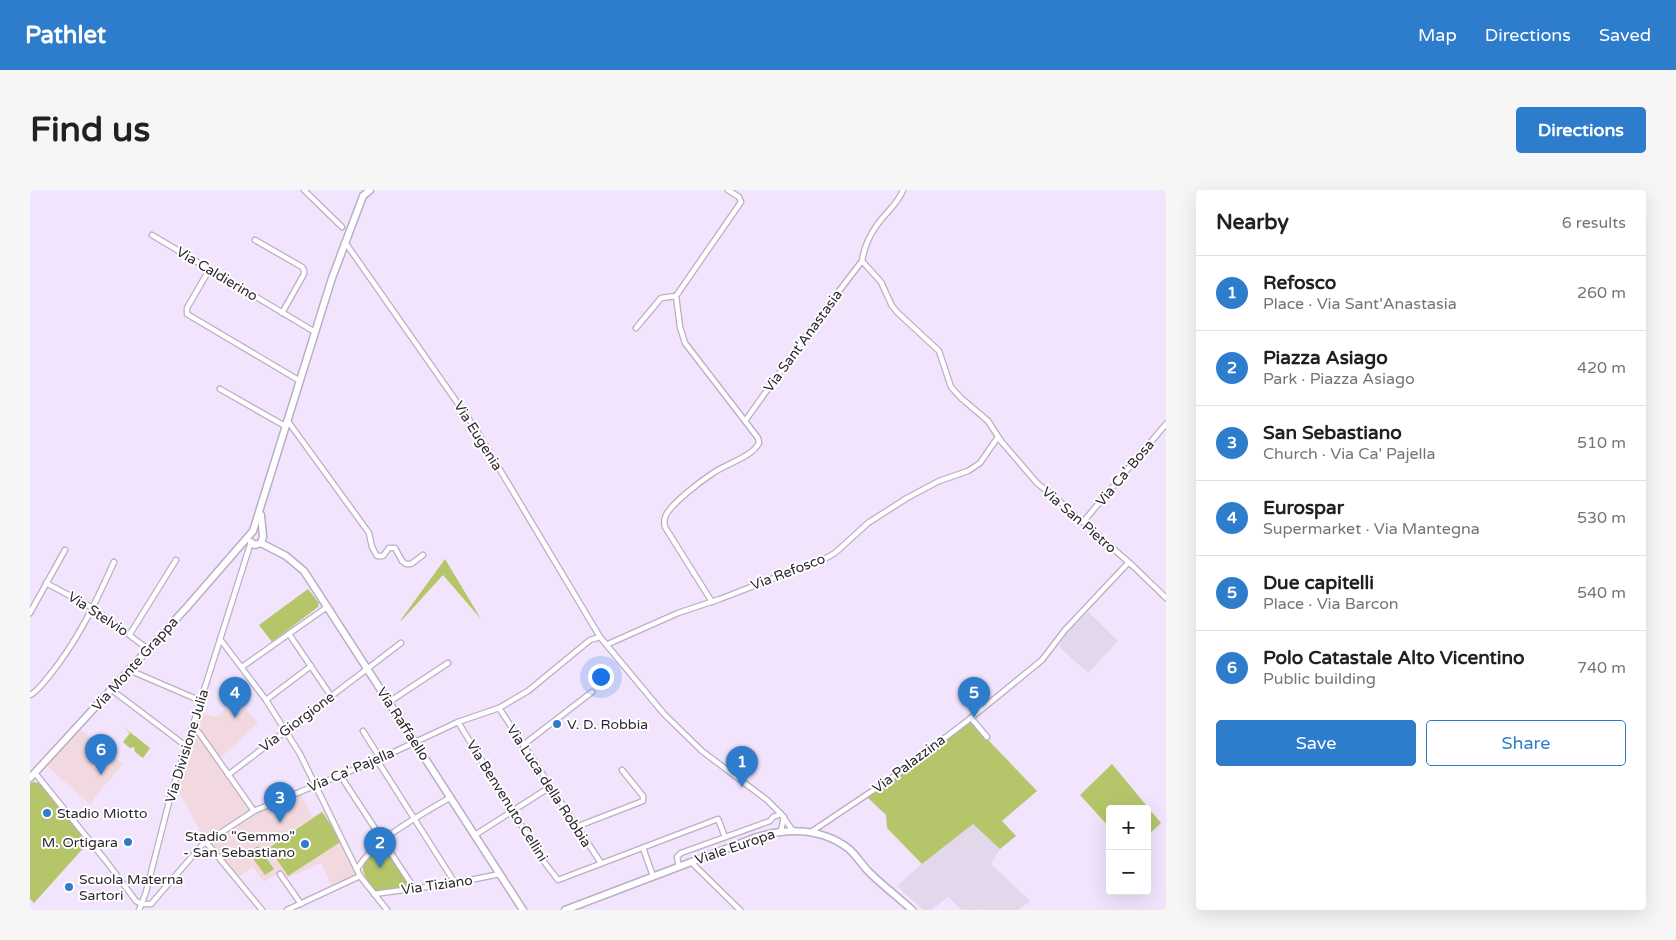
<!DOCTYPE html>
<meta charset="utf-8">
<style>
:root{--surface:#fff;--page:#f6f6f6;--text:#202124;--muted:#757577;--line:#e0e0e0;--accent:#2e7dcd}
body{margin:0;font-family:"Varela Round",sans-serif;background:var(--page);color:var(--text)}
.controls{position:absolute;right:15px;bottom:15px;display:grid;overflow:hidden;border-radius:5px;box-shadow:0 5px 20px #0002}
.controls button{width:45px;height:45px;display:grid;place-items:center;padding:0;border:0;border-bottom:1px solid var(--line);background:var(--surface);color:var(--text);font:25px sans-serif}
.you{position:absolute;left:570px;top:486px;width:18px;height:18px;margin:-12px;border:4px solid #fff;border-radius:50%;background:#1a73e8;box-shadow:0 0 0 8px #1a73e833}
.badge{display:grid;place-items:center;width:32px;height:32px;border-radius:50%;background:var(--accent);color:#fff;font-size:16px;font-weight:700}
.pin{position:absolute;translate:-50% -41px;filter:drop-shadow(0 1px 2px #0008)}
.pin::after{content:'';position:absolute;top:26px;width:18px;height:15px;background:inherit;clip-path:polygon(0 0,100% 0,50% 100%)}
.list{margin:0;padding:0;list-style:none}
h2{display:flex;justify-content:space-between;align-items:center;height:65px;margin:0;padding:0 20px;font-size:21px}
h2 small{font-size:16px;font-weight:400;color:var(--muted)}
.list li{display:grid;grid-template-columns:32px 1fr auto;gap:15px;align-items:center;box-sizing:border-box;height:75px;padding:0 20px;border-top:1px solid var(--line)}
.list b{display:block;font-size:19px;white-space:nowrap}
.list p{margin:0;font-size:16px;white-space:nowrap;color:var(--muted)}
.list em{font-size:16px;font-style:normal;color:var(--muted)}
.actions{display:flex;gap:10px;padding:15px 20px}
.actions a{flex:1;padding:11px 0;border:1px solid var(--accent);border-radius:5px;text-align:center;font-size:18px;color:var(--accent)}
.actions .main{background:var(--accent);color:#fff}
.map{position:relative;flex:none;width:1136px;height:720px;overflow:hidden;border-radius:5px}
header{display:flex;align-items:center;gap:30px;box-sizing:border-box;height:70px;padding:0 25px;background:var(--accent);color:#fff}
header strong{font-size:24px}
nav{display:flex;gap:28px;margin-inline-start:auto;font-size:18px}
.intro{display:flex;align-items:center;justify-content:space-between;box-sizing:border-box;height:120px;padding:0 30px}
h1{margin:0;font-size:35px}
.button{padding:12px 22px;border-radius:5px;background:var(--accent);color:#fff;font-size:18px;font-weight:700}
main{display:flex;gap:30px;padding:0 30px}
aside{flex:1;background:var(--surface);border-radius:5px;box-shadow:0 5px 20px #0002}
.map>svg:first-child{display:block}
.commercial{fill:#f2d9e0}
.industrial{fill:#e3d7eb}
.green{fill:#b5c66a}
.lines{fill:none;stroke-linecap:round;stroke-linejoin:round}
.street-casing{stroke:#baadc5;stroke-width:7}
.secondary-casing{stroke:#baadc5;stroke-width:9}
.street{stroke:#fff;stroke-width:4.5}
.secondary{stroke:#fff;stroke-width:6}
.poi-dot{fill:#2e7dcd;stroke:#fff;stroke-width:2}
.labels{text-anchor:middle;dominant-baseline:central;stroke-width:4;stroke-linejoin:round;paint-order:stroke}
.street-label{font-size:14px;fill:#2d2831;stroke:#fff}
.poi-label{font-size:14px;fill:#2d2831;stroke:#fff;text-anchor:start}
</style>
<header>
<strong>Pathlet</strong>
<nav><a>Map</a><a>Directions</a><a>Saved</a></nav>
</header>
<div class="intro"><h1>Find us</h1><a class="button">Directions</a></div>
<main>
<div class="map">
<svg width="1136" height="720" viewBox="0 0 1136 720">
<rect width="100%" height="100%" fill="#f2e4fd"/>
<g class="commercial">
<polygon points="207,509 228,533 189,569 224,617 269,600 282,627 297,618 327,679 326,687 302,696 291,673 258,688 251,681 234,692 223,677 204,690 176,652 146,596 162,549 169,523 186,527"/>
<polygon points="48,537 93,574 65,607 61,615 17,576"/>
</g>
<g class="industrial">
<polygon points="1058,422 1088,451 1058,483 1029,457 1035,445"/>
<polygon points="943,634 970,659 961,674 1000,711 988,720 952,720 950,719 948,720 932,720 918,707 901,720 893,720 867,696 892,674"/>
</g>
<g class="green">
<polygon points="415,369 451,429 413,385 373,429 370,431"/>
<polygon points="278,399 289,413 288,417 242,452 229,435"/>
<path d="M941,532l66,69 -35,30 14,15 -16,13 -27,-25 -51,40 -35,-36 -1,-13 -19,-18c37,-21 69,-51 104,-75z"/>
<polygon points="91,535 120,558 113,568 105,562 104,557 100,558 93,552 100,543"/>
<polygon points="1082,574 1131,633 1117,646 1117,619 1080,619 1080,638 1050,605"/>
<polygon points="4,592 9,593 58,653 4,713 0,709 0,593"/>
<polygon points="292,622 312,651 258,686 239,658"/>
<polygon points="228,656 244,679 235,685 219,663"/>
<path d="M353,656l27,41 -35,4c-19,-26 -15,-25 8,-45z"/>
</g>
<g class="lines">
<defs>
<g id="street">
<polyline points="274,0 312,37"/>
<polyline points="698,0 709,7 711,12 646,106 650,137 655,153 715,231"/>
<path d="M873,0c-5,14 -18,23 -26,35 -8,11 -13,23 -15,36l19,21 11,24 6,7 41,38 12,36 10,11 27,23 13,20 36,42 21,17 76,67 32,31"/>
<polyline points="122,45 285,142"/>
<polyline points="225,50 272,77 274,80 274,84 252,123"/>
<polyline points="314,53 317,55 445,238 570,447 634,524 672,561 737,610 751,624 763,641"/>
<polyline points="179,80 157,118 157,124 270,191"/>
<polyline points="606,138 631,108 646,106"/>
<polyline points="190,199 255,236"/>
<polyline points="257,230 339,343 342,357 347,366 353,366 359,358 365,358 372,371 376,374 381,374 393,365"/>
<polyline points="1053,332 1136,234"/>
<polyline points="16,393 63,418 118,459"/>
<path d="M682,412l-47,-75c-1,-4 -1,-8 1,-12 6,-12 35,-34 47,-42 13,-9 39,-16 46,-30l-1,-5 -13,-17 78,-109 39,-51"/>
<polyline points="0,423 35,360"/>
<polyline points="100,444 146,370"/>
<polyline points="259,444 301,506"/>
<polyline points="190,449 236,510 270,564 330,686 357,720"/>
<polyline points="578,454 648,423 690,409 796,368 805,363 838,333 877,308 909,291 938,281 950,273 968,247"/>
<polyline points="212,477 297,417"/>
<polyline points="99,480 171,511"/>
<polyline points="82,500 156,556"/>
<path d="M0,505c8,-4 13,-12 19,-19 28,-34 47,-74 65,-114"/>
<polyline points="236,510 281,476"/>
<polyline points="359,512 418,473"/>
<polyline points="469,518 571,673"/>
<polyline points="941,528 957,547"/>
<polyline points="428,532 512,669 528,690 688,629 695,647"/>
<polyline points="162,538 165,539 170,544 224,621"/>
<polyline points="333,541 350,568"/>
<polyline points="493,555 562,502"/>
<polyline points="347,570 425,693"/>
<polyline points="5,583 76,671 106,711 112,714 121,714 172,655 224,621 347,570 428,532 469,518 498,501 560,450 570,447"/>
<polyline points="198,585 371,453"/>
<polyline points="310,585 384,698"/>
<polyline points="546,637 613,611 613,606 592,580"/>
<polyline points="751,641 754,627"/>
<polyline points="781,642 866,585 941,528 1012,470 1035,440 1098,373"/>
<polyline points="445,645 520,597"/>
<polyline points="176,652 232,720"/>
<polyline points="613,658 623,686"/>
<polyline points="661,672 710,720"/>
<polyline points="649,677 647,667 651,663 740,631 743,627 751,624"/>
<path d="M327,679c20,-32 62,-53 94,-72"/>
<polyline points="250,684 271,714"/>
<polyline points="344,704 425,693 470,684"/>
<polyline points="109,720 116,702 141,604 221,352"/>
<polyline points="257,720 330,686"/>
</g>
<g id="secondary">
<polyline points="221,352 225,355 231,353"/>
<polyline points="231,353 256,366 274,381 493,720"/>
<polyline points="231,353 233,347 231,325"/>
<polyline points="0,588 157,417 223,341 302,88 333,6 340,0"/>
<path d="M535,720l192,-73c31,-9 65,-9 92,12 7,6 13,16 20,23 13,13 29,25 43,38"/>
</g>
</defs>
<use href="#street" class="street-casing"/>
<use href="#secondary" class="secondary-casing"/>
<use href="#street" class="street"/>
<use href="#secondary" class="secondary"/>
</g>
<g class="poi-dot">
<circle cx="527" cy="534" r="5"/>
<circle cx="17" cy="623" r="5"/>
<circle cx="98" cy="652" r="5"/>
<circle cx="275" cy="654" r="5"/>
<circle cx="39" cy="697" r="5"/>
</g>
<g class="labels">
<g class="street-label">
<text transform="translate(187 84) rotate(31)">Via Caldierino</text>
<text transform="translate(773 151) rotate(-54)">Via Sant'Anastasia</text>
<text transform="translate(448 246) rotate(58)">Via Eugenia</text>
<text transform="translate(1095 283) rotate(-50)">Via Ca' Bosa</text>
<text transform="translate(1049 330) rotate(41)">Via San Pietro</text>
<text transform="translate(758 382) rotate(-21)">Via Refosco</text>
<text transform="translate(68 424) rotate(33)">Via Stelvio</text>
<text transform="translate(105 474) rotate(-48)">Via Monte Grappa</text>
<text transform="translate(267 532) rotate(-37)">Via Giorgione</text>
<text transform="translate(373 534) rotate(57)">Via Raffaello</text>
<text transform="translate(157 556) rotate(-73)">Via Divisione Julia</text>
<text transform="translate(879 574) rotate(-37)">Via Palazzina</text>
<text transform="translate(321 580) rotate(-23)">Via Ca' Pajella</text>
<text transform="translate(519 596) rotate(57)">Via Luca della Robbia</text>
<text transform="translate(477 611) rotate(58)">Via Benvenuto Cellini</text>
<text transform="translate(705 657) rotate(-19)">Viale Europa</text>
<text transform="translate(407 695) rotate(-8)">Via Tiziano</text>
</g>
<g class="poi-label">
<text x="537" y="534">V. D. Robbia</text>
<text x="27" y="623">Stadio Miotto</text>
<text x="265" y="646" text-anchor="end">Stadio "Gemmo"<tspan x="265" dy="16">- San Sebastiano</tspan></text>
<text x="88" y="652" text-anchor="end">M. Ortigara</text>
<text x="49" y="689">Scuola Materna<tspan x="49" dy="16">Sartori</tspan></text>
</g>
</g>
</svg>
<div class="controls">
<button>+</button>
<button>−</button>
</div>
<div class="you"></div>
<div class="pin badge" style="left:712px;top:597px">1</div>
<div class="pin badge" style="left:350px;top:678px">2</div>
<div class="pin badge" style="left:250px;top:633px">3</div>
<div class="pin badge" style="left:205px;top:528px">4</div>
<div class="pin badge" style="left:944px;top:528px">5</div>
<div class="pin badge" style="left:71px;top:585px">6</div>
</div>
<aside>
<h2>Nearby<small>6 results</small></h2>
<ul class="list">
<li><span class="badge">1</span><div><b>Refosco</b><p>Place · Via Sant'Anastasia</p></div><em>260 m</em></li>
<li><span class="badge">2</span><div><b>Piazza Asiago</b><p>Park · Piazza Asiago</p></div><em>420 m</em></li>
<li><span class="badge">3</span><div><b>San Sebastiano</b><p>Church · Via Ca' Pajella</p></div><em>510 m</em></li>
<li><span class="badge">4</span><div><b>Eurospar</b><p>Supermarket · Via Mantegna</p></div><em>530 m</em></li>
<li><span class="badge">5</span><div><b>Due capitelli</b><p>Place · Via Barcon</p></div><em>540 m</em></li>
<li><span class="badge">6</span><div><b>Polo Catastale Alto Vicentino</b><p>Public building</p></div><em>740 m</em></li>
</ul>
<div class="actions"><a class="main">Save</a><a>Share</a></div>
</aside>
</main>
